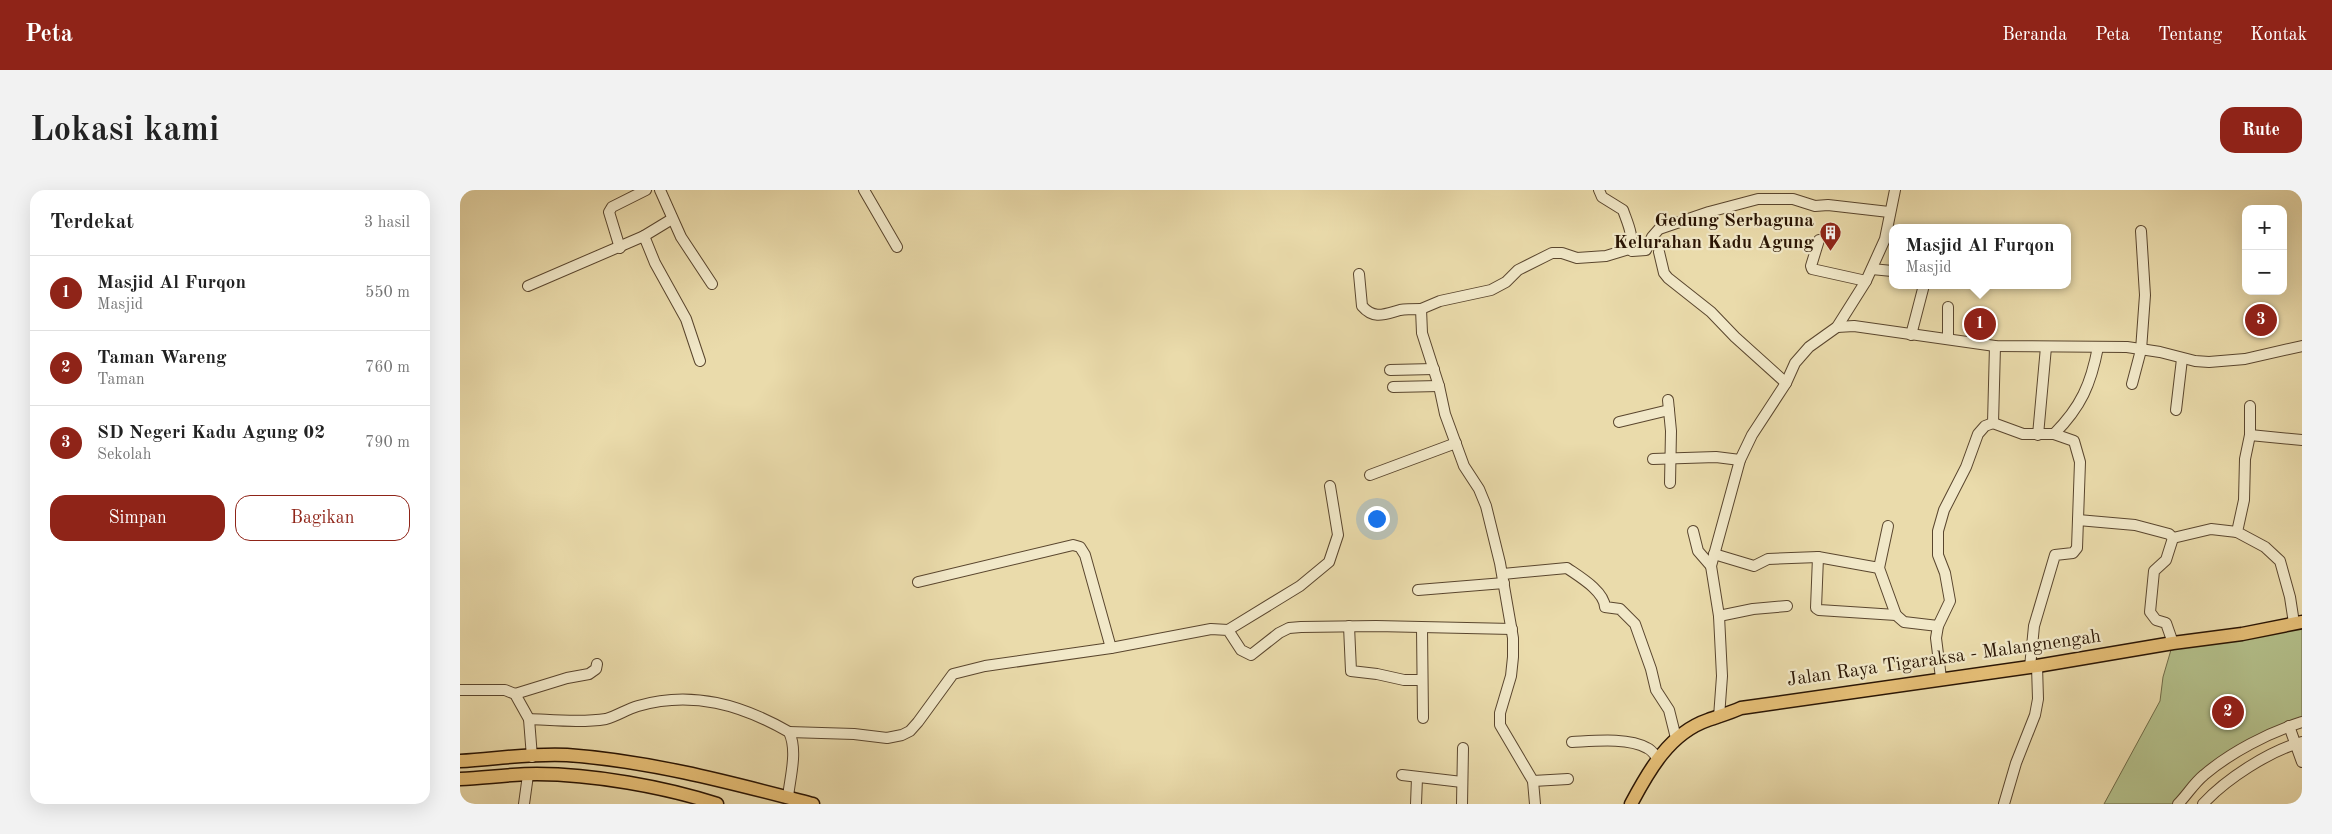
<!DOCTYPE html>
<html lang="id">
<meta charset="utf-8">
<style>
:root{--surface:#fff;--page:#f2f2f2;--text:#222;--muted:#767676;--line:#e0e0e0;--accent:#8f2418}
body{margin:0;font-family:"Old Standard TT",serif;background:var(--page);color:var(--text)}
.controls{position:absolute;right:15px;top:15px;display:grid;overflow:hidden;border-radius:10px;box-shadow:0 5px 20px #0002}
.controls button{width:45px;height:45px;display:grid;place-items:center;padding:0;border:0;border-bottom:1px solid var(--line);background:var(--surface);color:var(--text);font:25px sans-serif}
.you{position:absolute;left:916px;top:328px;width:18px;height:18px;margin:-12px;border:4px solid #fff;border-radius:50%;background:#1a73e8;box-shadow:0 0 0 8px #1a73e833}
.badge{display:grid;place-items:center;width:32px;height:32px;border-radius:50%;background:var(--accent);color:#fff;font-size:16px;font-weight:700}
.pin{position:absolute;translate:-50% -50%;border:2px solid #fff;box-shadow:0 1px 5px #0006}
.popup{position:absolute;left:1429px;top:34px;width:182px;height:65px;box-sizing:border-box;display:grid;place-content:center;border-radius:10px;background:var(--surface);filter:drop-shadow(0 1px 4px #0005);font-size:16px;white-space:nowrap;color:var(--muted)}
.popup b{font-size:19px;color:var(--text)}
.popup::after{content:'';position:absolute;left:50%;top:100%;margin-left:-10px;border:10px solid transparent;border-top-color:var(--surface)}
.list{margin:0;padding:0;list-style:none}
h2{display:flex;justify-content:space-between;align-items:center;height:65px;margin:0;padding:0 20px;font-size:21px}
h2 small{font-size:16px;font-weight:400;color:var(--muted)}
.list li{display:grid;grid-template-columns:32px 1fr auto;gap:15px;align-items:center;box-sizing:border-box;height:75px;padding:0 20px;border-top:1px solid var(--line)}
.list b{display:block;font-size:19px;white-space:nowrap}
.list p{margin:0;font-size:16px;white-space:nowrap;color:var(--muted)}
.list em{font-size:16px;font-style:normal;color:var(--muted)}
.actions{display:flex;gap:10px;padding:15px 20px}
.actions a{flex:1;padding:11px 0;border:1px solid var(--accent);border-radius:15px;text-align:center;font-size:18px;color:var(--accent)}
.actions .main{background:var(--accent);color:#fff}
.map{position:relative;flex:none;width:1842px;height:614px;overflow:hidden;border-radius:15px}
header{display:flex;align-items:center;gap:30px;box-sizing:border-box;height:70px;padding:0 25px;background:var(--accent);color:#fff}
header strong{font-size:24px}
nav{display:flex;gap:28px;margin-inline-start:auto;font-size:18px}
.intro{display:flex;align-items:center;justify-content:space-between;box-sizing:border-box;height:120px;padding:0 30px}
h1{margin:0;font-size:35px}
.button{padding:12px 22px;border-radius:15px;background:var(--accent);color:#fff;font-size:18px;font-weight:700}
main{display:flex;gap:30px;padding:0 30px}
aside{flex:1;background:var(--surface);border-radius:15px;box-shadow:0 5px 20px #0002}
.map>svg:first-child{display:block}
.green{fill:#b4c18c;stroke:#6f6b48}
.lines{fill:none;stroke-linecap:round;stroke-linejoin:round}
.minor-casing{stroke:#5a462e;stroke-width:12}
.major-casing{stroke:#2a1504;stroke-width:15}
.minor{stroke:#f1e8c8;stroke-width:10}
.major{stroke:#e5be76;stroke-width:12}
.labels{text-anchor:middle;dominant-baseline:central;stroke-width:4.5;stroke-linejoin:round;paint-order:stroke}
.poi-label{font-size:19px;font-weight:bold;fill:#2a1504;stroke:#f1e8c8;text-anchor:end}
.street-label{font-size:19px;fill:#2a1504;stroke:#f1e8c8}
</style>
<header>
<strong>Peta</strong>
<nav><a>Beranda</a><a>Peta</a><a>Tentang</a><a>Kontak</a></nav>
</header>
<div class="intro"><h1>Lokasi kami</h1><a class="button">Rute</a></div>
<main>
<aside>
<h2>Terdekat<small>3 hasil</small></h2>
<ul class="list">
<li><span class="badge">1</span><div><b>Masjid Al Furqon</b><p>Masjid</p></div><em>550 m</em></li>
<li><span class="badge">2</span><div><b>Taman Wareng</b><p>Taman</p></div><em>760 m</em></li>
<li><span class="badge">3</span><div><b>SD Negeri Kadu Agung 02</b><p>Sekolah</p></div><em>790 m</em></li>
</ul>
<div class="actions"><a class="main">Simpan</a><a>Bagikan</a></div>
</aside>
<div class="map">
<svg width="1842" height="614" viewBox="0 0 1842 614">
<rect width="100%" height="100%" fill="#eadbab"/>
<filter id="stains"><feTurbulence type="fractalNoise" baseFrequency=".004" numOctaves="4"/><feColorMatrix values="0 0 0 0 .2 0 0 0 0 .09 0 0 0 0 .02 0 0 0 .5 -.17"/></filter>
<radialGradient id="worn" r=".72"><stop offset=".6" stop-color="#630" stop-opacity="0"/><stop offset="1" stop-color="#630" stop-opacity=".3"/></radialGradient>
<polygon class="green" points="1842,432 1842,532 1774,564 1718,614 1644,614 1700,511 1703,487 1713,453"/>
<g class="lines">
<defs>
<g id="minor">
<polyline points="200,0 221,47 252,94"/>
<polyline points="404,0 437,57"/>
<polyline points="184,46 212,29"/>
<polyline points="1359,50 1351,76 1352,79 1406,91"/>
<polyline points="160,58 149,22 152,17 186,0"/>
<polyline points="1169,59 1172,61 1186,60 1192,47 1199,39 1249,22 1298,9 1333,9 1355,16 1368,15 1429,22"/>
<polyline points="1199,62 1204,83 1208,88 1251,122 1275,147 1326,193"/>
<polyline points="1412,79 1432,81"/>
<path d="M899,84l3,32c12,14 23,8 38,4 6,-1 14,-1 21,-1l1,24 17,53 6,28 19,52 15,23 7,17 14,57 13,75v19l-2,19 -11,37v12l33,56 2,23"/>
<polyline points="68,96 184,46 195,73 226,129 240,171"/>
<polyline points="1488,117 1488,149"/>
<path d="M961,119l19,-8 51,-11 15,-8 12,-12 34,-17h10l15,5 29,-2 23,-7c6,-12 -2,-27 -6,-39l-21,-13 -3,-7"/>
<polyline points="1377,137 1394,136 1535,156 1667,157 1700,162 1735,171 1749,172 1785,169 1842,156"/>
<polyline points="1451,145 1464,95"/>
<polyline points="930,180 974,179"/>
<polyline points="1672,194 1681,160 1685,105 1681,41"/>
<polyline points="933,197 979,196"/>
<polyline points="1208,210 1211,241 1210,293"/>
<polyline points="1790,216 1790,245 1785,269 1784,310 1777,342 1805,357 1820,371 1830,407 1834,433"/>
<polyline points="1716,220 1722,169"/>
<polyline points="1159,232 1209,220"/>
<polyline points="1533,233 1563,244 1594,244 1614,251 1620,272 1617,358 1613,363 1595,365 1574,436 1570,477"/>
<path d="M1594,244c27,-27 37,-50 44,-87"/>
<polyline points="1578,245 1586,157"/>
<polyline points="1790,245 1842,250"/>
<polyline points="1193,269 1256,267 1280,270"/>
<polyline points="910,285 996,253"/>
<polyline points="1618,330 1675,335 1709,344 1713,348 1706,370 1694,381 1690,422 1696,430 1706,433 1713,453"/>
<polyline points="1428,336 1419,378 1436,425"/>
<polyline points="1233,341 1238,361 1251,376"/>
<polyline points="1713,348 1751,339 1777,342"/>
<polyline points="1254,364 1294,376 1308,369 1358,367 1419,378"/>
<polyline points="1358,367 1356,418 1359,420 1436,425 1444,432 1478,436"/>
<path d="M1043,384l64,-6c13,9 37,23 38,39l15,2 15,15 16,45 5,21 13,20 7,28"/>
<polyline points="458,392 613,355 620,357 625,365 651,458"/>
<polyline points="958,400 1044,393"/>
<polyline points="1259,426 1293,419 1327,416"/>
<polyline points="889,436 891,481 917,484 944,490 962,490"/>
<polyline points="962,438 963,528"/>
<polyline points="768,440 840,396 869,372 878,345 870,296"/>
<polyline points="1481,488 1476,448 1478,436 1490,411 1485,383 1478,365 1478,341 1484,320 1506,277 1518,244 1525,236 1533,233 1535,156"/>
<polyline points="0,500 45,500 55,504 69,529 72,567"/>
<polyline points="55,504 107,488 129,484 136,479 137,474"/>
<polyline points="1259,527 1262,486 1259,426 1251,376 1280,270 1292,245 1326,193 1335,173 1349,157 1377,137 1406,91 1425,49 1435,0"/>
<path d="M69,529c25,1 52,4 77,0 11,-3 21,-10 32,-13 54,-16 104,-1 151,26 9,19 1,45 -1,65"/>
<polyline points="1829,536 1842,572"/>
<polyline points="329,542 394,544 427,548 442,545 450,541 458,532 493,484 525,476 651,458 751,439 768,440 781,460 791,465 819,443 829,438 841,437 916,436 1052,439"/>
<path d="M1112,552c21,-1 56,-5 75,6 5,2 8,7 11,11"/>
<polyline points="942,585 1002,592"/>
<polyline points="1073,591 1108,589"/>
<polyline points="64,614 68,585"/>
<polyline points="956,614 957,588"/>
<polyline points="1002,614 1003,558"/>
<polyline points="1544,614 1556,573 1575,525 1578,509 1577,476"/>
<path d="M1718,614c9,-9 16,-21 26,-29 27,-23 64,-42 98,-53"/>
<path d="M1743,614c23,-25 66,-53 99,-62"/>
</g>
<g id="major">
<path d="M0,571c35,-2 72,-8 107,-6 84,6 165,28 246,49"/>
<path d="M0,589c25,-1 51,-5 77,-5 55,0 128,13 180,30"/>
<path d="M1171,614c18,-34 39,-71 77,-84 11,-4 22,-7 33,-12l296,-42 136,-23 69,-9 60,-12"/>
</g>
</defs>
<use href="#minor" class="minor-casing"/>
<use href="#major" class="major-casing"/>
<use href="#minor" class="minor"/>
<use href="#major" class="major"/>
</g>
<defs>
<symbol id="building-pin" viewBox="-11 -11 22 30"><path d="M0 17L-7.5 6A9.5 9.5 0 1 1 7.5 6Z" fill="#8f2418" stroke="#f1e8c8"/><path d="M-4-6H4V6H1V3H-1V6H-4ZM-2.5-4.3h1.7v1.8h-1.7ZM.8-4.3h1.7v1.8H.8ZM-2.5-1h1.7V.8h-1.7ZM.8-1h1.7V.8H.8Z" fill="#fff"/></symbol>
</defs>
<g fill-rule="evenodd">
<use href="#building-pin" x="1358" y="30" width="25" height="34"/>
</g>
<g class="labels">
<g class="poi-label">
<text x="1354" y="31">Gedung Serbaguna<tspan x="1354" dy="22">Kelurahan Kadu Agung</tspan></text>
</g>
<g class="street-label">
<text transform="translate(1484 469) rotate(-8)">Jalan Raya Tigaraksa - Malangnengah</text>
</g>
</g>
<rect width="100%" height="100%" filter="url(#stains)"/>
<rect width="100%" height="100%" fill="url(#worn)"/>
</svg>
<div class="controls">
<button>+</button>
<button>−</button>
</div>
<div class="you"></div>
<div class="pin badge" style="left:1520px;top:134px">1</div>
<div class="popup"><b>Masjid Al Furqon</b>Masjid</div>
<div class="pin badge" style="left:1768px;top:522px">2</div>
<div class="pin badge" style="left:1801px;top:130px">3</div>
</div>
</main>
